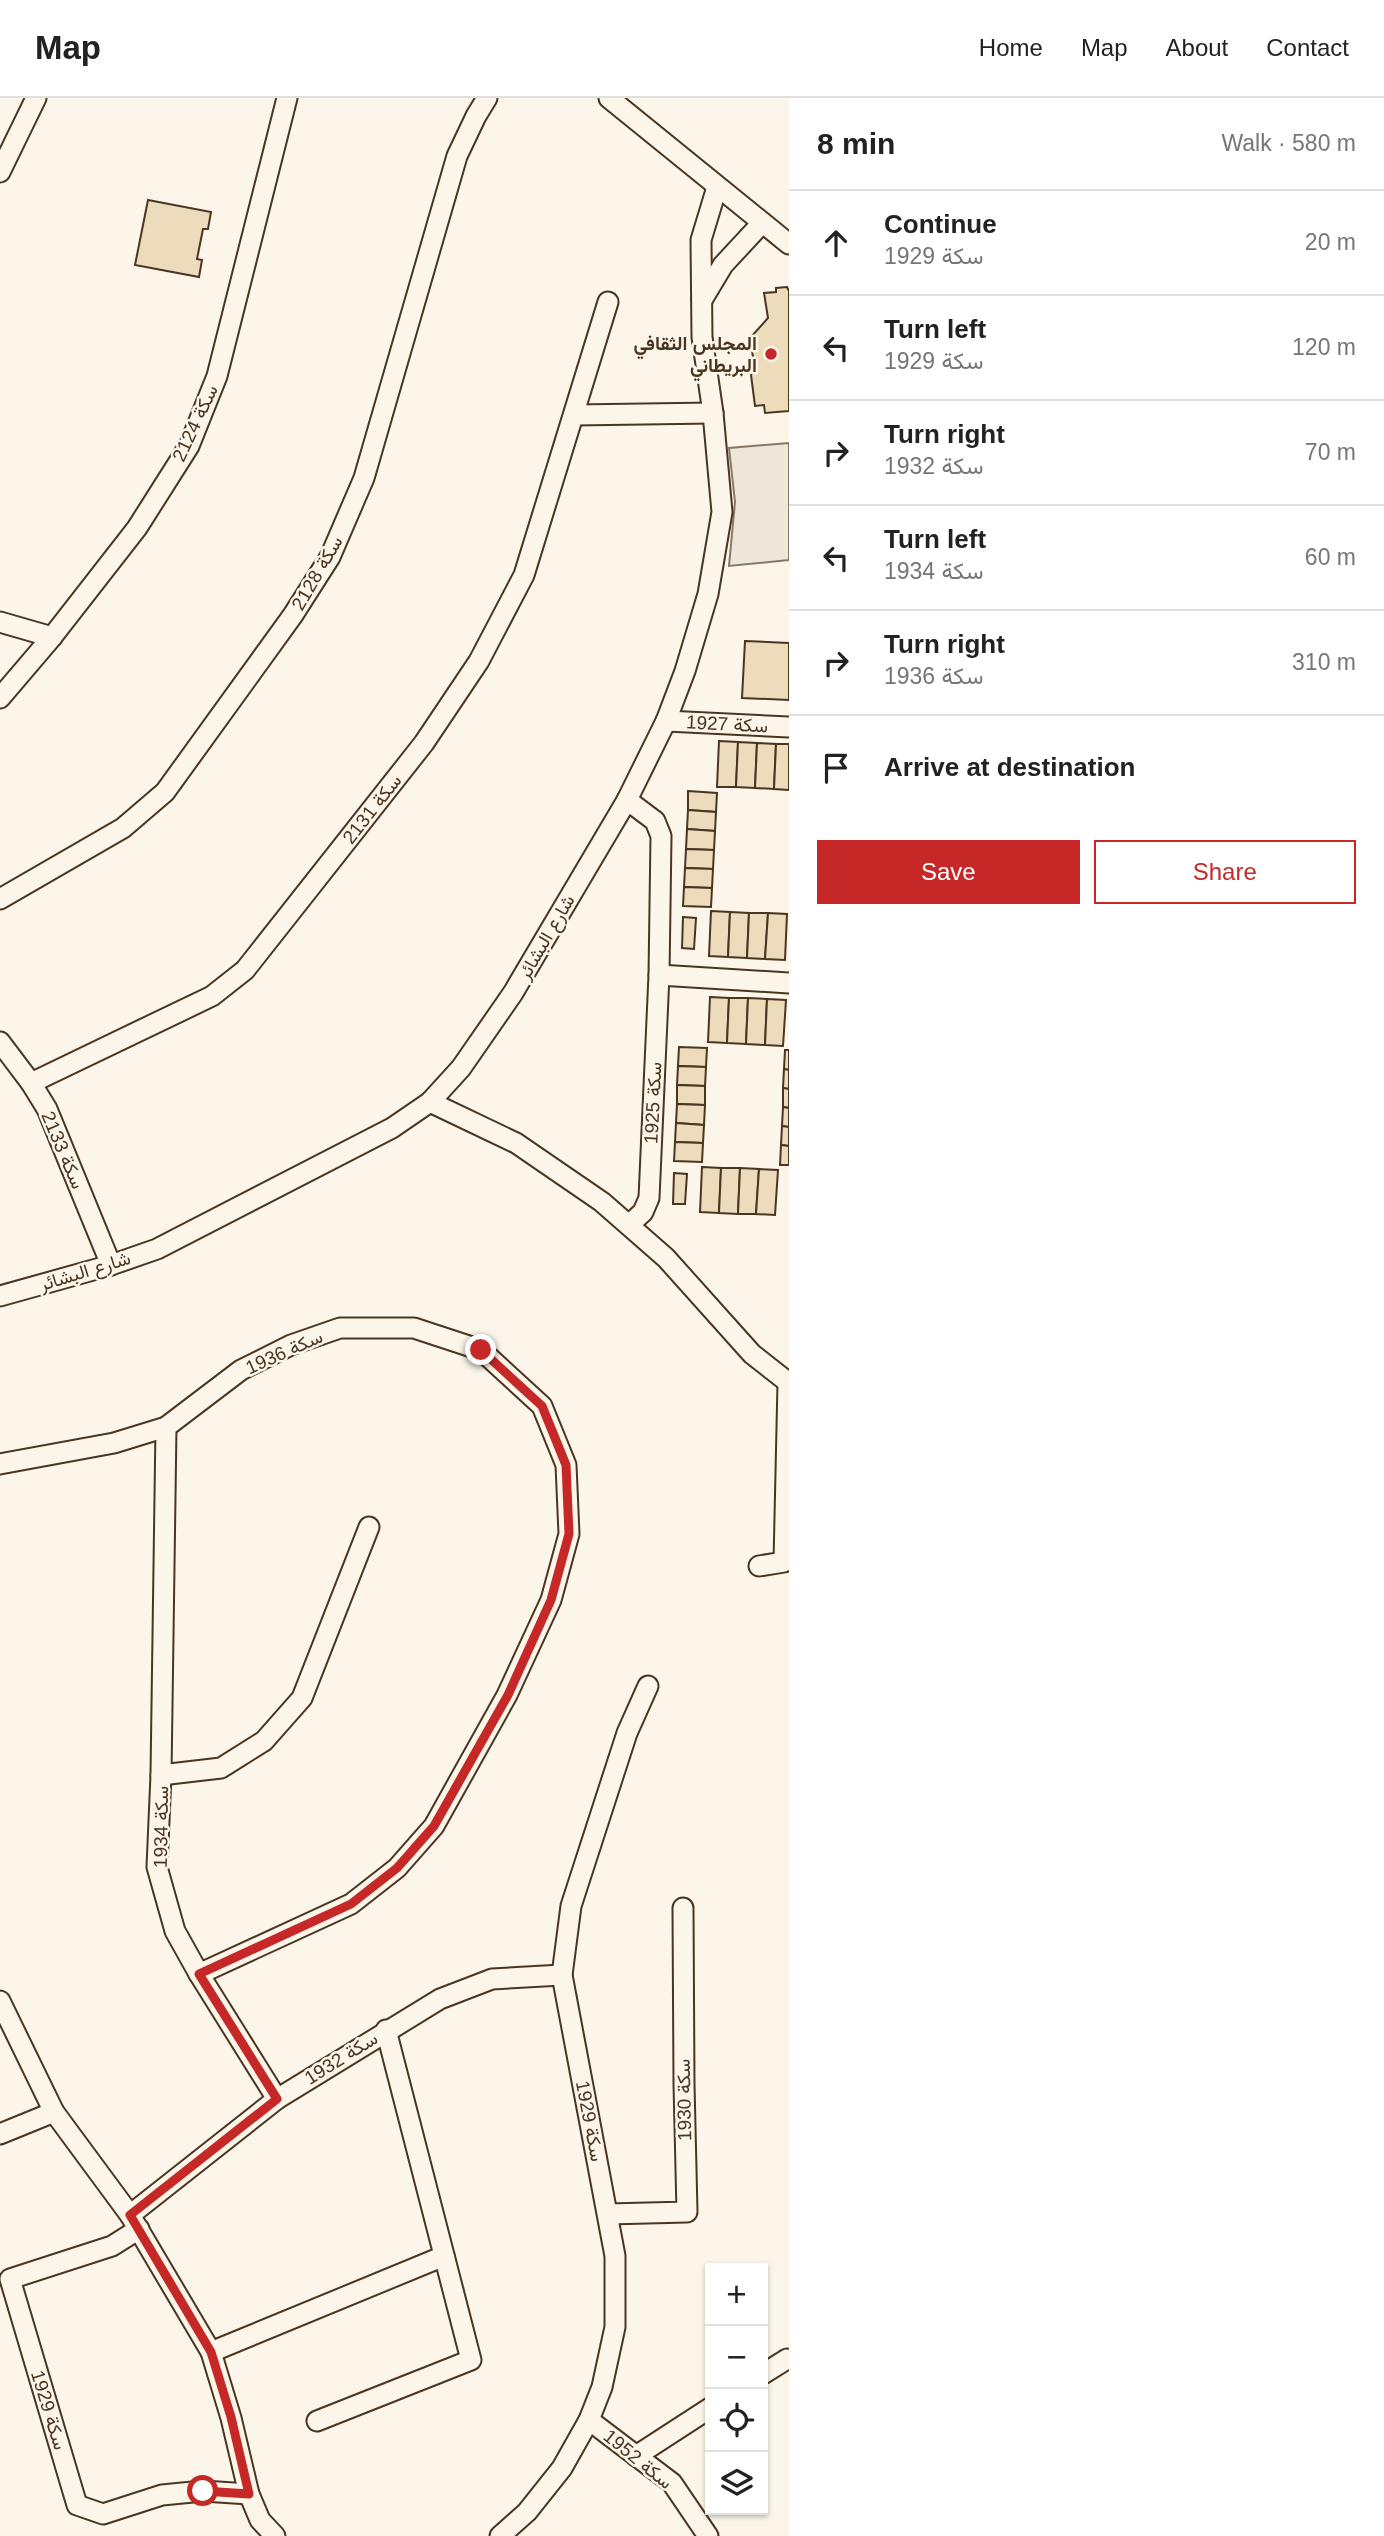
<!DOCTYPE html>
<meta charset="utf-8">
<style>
:root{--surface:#fff;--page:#f2f2f2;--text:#222;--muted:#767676;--line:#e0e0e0;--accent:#c62828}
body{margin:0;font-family:Helvetica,Vazirmatn,sans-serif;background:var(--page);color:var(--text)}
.controls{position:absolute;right:21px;bottom:21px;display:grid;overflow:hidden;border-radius:0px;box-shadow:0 2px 5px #0004}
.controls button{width:63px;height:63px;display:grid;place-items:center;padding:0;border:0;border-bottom:2px solid var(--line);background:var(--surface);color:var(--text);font:35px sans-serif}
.stop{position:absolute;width:21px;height:21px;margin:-16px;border:5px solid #c62828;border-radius:50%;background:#fff}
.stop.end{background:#c62828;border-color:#fff;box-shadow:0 2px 7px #0008}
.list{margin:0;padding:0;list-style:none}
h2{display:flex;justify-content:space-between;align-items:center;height:91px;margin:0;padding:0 28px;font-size:30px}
h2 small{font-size:23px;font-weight:400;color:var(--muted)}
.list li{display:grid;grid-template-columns:46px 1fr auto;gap:21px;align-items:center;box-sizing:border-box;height:105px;padding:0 28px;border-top:2px solid var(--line)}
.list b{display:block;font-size:26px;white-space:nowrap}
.list p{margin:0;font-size:23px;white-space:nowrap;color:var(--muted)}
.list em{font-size:23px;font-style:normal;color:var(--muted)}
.actions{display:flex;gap:14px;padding:21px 28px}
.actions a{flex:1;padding:16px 0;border:2px solid var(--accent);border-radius:0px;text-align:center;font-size:24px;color:var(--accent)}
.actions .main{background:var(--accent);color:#fff}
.icon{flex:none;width:38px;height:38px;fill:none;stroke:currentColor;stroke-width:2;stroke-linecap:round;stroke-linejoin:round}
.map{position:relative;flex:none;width:789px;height:2438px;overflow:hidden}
header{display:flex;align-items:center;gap:42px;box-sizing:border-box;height:98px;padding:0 35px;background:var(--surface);border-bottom:2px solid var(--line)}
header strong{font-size:33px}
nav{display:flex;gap:38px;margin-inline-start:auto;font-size:24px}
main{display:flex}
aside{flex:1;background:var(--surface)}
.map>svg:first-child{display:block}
.parking{fill:#ede7d9;stroke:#887966;stroke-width:2}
.building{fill:#ecdcbc;stroke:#4a3520;stroke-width:2}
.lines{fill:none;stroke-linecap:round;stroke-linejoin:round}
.minor-casing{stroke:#4a3520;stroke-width:23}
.minor{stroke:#fbf6e9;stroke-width:19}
.route{stroke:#c62828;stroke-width:9}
.poi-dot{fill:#c62828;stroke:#fbf6e9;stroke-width:2.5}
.labels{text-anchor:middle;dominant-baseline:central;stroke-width:5;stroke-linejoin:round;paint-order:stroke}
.poi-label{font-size:19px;font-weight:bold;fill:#4a3520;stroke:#fbf6e9;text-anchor:end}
.street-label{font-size:19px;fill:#4a3520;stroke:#fbf6e9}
</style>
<header>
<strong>Map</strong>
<nav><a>Home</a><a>Map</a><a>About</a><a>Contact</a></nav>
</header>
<main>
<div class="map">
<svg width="789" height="2438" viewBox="0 0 789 2438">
<rect width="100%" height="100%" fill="#fbf6e9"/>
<polygon class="parking" points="789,345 789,462 729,468 735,404 729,350"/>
<g class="building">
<polygon points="148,102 211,114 208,131 203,131 197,161 202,162 199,179 135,167"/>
<polygon points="787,189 789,193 789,313 765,315 764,307 755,308 751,277 755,272 750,240 768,220 764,195 776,194 776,190"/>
<polygon points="745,543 789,545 789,602 742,600"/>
<polygon points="719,643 738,644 736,689 717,689"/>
<polygon points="738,644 757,645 755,690 736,689"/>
<polygon points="757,645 776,646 774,691 755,690"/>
<polygon points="776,646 789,646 789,692 774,691"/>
<polygon points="688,693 717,695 716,714 688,712"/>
<polygon points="688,712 716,714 715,733 687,731"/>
<polygon points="687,731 715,733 714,752 686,751"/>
<polygon points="686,751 714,752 713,771 685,770"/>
<polygon points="685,770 713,771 712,790 684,789"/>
<polygon points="684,789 712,790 711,809 683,808"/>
<polygon points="711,813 730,814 728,859 709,858"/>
<polygon points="730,814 749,815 747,860 728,859"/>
<polygon points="749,815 768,815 765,861 747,860"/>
<polygon points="768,815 787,816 785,862 765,861"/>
<polygon points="683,819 696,820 694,851 682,850"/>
<polygon points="710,899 729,900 727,945 708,944"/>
<polygon points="729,900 748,900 746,946 727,945"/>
<polygon points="748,900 767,901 765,947 746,946"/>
<polygon points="767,901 786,902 783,948 765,947"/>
<polygon points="679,949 707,950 706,969 678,968"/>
<polygon points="785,952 789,952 789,972 784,971"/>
<polygon points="678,968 706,969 705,988 677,987"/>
<polygon points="784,971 789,972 789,991 783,990"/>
<polygon points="677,987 705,988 705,1007 677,1006"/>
<polygon points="783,990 789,991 789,1010 783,1009"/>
<polygon points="677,1006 705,1007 704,1027 676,1025"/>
<polygon points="783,1009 789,1010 789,1029 782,1028"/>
<polygon points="676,1025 704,1027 703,1045 675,1044"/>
<polygon points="782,1028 789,1029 789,1048 781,1047"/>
<polygon points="675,1044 703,1045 702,1064 674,1063"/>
<polygon points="781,1047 789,1048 789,1067 780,1067"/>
<polygon points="702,1069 721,1070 719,1115 700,1114"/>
<polygon points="721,1070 740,1070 738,1116 719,1115"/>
<polygon points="740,1070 759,1071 756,1116 738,1116"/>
<polygon points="759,1071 778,1072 775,1117 756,1116"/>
<polygon points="674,1075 687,1076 685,1106 673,1106"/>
</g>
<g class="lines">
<defs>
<g id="minor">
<polyline points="609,0 789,146"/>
<polyline points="0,74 36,0"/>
<polyline points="702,202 723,167 762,125"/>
<polyline points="574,317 713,315"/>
<polyline points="0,524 52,539"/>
<polyline points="0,600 52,539 137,430 189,348 217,278 287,0"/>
<polyline points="666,623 789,629"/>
<polyline points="627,702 655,723 661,738 659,877 649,1100 643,1114 629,1127"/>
<polyline points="0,801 123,730 165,694 293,517 330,459 364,380 457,58 476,18 487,0"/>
<polyline points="659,877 789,885"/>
<polyline points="0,944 31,985 47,1011 111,1167"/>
<polyline points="31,985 212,898 245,872 424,645 479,563 524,477 608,204"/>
<polyline points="430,1004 516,1045 602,1104 666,1160 752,1256 789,1285"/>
<polyline points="0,1198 111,1167 157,1151 392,1030 430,1004 461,970 513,895 627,702 666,623 685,573 708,496 722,414 713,315 702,239 701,142 717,89"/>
<polyline points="166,1329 161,1677 157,1769 175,1833 199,1876 277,2001"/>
<polyline points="0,1366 114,1345 166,1329 241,1272 291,1247 340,1230 414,1230 481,1252 542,1308 566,1367 569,1436 551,1502 507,1597 434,1728 397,1770 351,1806 199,1876"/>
<polyline points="759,1468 784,1464 788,1285"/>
<polyline points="161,1677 221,1670 264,1643 302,1600 369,1429"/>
<polyline points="0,1903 54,2014 130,2117 211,2254 231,2320 249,2396 260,2422 275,2438"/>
<polyline points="0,2036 54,2014"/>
<polyline points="608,2116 687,2114 684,1986 683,1810"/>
<polyline points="130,2117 277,2001 440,1901 492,1881 562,1877"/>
<polyline points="139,2131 112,2148 10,2181 77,2407 103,2416 162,2397 203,2393 249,2396"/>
<polyline points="211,2254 444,2158"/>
<polyline points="763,2276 787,2261"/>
<polyline points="589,2322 672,2385 708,2438"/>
<polyline points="317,2323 471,2262 386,1932"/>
<polyline points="636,2358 710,2310"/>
<polyline points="500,2438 527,2414 562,2370 589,2322 602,2289 615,2229 615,2158 562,1877 571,1808 627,1635 648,1588"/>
</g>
</defs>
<use href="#minor" class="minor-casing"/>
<use href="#minor" class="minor"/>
</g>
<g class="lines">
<polyline class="route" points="203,2393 249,2396 231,2319 211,2254 130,2117 277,2001 199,1876 351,1806 397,1770 434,1728 508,1597 551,1502 569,1436 566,1367 542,1308 481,1252"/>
</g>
<circle class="poi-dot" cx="771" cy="256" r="7"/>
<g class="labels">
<g class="poi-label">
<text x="757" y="245">المجلس الثقافي<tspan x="757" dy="22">البريطاني</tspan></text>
</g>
<g class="street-label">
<text transform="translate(195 325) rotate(-65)">سكة 2124</text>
<text transform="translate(317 475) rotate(-60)">سكة 2128</text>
<text transform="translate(727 626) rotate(3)">سكة 1927</text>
<text transform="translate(372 711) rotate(-52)">سكة 2131</text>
<text transform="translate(546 839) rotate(-60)">شارع البشائر</text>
<text transform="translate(653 1005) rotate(-87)">سكة 1925</text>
<text transform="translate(63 1052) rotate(67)">سكة 2133</text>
<text transform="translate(85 1173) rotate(-17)">شارع البشائر</text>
<text transform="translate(284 1254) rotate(-24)">سكة 1936</text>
<text transform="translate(161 1729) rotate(-89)">سكة 1934</text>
<text transform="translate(341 1960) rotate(-32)">سكة 1932</text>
<text transform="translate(684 2002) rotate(-91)">سكة 1930</text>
<text transform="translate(590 2023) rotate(79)">سكة 1929</text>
<text transform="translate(49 2312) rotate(73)">سكة 1929</text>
<text transform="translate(638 2361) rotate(39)">سكة 1952</text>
</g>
</g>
</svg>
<div class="controls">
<button>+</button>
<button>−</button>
<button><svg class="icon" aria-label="locate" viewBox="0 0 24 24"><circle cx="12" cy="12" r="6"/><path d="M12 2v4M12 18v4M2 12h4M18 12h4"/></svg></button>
<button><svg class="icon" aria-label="layers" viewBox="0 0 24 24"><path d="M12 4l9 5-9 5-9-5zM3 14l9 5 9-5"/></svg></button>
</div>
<div class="stop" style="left:203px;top:2393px"></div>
<div class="stop end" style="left:481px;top:1252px"></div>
</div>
<aside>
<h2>8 min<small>Walk · 580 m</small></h2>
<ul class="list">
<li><svg class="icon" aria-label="ahead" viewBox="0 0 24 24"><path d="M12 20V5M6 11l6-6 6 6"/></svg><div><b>Continue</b><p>سكة 1929</p></div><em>20 m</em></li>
<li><svg class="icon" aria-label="left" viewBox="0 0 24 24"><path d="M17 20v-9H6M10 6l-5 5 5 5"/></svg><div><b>Turn left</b><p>سكة 1929</p></div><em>120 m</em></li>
<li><svg class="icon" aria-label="right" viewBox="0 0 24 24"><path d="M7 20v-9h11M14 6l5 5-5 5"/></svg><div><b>Turn right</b><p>سكة 1932</p></div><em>70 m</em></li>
<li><svg class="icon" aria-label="left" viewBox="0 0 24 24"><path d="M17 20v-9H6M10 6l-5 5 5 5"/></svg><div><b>Turn left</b><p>سكة 1934</p></div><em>60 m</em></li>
<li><svg class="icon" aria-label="right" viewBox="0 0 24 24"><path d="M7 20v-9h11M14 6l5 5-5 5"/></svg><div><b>Turn right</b><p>سكة 1936</p></div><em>310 m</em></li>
<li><svg class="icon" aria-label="arrive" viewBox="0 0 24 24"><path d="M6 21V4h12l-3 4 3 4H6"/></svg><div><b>Arrive at destination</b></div></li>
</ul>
<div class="actions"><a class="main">Save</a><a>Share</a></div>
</aside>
</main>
